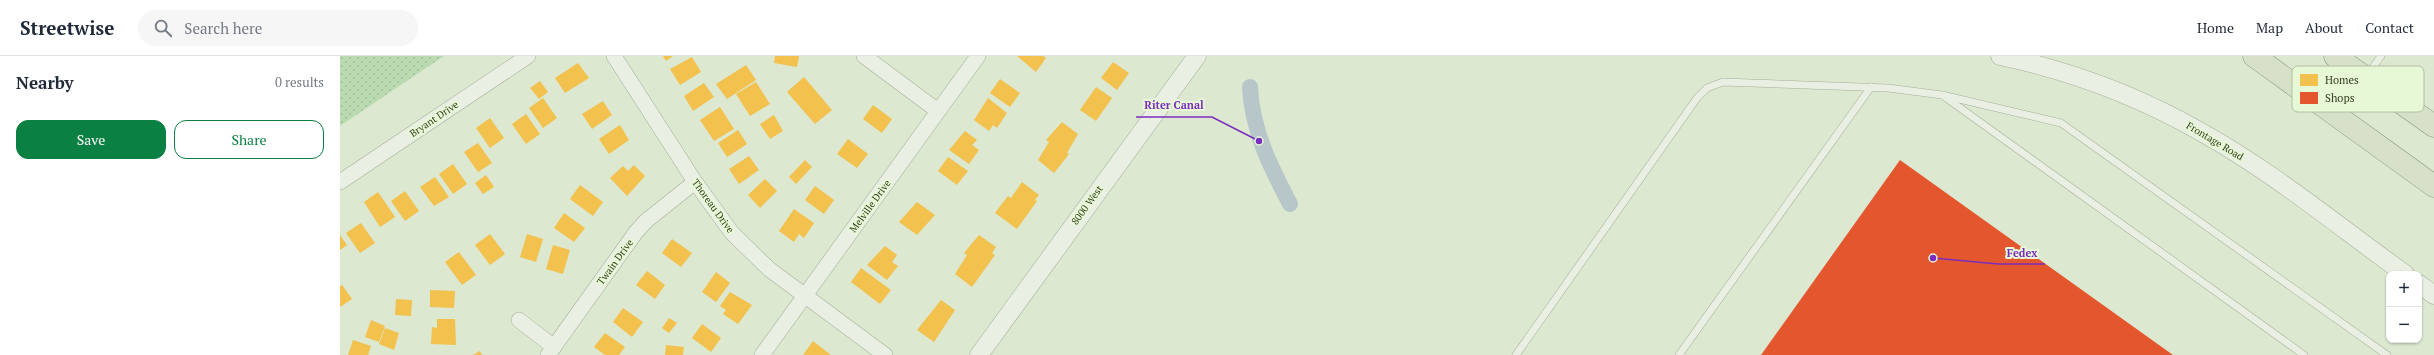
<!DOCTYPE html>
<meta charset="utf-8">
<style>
:root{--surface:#fff;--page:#f6f6f7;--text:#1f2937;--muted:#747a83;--line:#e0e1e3;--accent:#0b8043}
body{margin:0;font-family:"PT Serif",serif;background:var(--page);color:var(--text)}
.controls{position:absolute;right:12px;bottom:12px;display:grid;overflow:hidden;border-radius:8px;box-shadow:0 1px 3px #0004}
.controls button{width:36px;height:36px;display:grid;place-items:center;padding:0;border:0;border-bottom:1px solid var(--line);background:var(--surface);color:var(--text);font:20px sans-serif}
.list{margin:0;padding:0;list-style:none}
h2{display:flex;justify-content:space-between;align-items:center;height:52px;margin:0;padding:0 16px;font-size:17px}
h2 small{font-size:13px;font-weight:400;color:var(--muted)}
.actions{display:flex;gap:8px;padding:12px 16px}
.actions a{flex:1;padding:9px 0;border:1px solid var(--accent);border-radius:12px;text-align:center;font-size:14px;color:var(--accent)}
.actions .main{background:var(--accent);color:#fff}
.icon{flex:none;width:22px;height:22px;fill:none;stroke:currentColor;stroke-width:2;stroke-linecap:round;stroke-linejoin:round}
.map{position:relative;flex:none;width:2094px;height:299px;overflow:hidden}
header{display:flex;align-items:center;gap:24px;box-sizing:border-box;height:56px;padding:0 20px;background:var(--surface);border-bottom:1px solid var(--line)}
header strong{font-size:19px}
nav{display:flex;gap:22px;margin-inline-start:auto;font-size:14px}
.search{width:280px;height:36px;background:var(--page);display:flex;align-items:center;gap:10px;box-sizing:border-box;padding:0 14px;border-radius:22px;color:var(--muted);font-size:15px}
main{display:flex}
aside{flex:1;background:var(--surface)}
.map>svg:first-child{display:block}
.grass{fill:url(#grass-dots)}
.homes{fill:#f2c14e}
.shops{fill:#e4572e}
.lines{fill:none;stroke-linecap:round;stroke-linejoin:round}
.canal{stroke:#b7c6c8;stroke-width:16}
.service-casing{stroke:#a5ae98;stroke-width:8}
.minor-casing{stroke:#a5ae98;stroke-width:16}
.tertiary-casing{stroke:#a5ae98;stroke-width:19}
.trunk-casing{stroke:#8b937f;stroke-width:23}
.service{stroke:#e9efe2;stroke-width:7}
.minor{stroke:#e9efe2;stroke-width:15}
.tertiary{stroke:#e9efe2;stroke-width:18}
.trunk{stroke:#d7e1ca;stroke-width:22}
.labels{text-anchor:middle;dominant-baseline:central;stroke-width:4;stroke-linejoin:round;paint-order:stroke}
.street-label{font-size:10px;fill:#363e1f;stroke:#e7f8d6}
.key{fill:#e7f8d6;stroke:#b2c09f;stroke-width:1}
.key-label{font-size:11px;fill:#363e1f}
.leader{fill:none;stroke:#7b2cbf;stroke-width:1.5}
.callout-dot{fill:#7b2cbf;stroke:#e7f8d6;stroke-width:1.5}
.callout-label{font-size:11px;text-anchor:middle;font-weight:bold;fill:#7b2cbf;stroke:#e7f8d6;stroke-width:4;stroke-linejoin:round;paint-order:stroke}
</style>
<header>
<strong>Streetwise</strong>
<div class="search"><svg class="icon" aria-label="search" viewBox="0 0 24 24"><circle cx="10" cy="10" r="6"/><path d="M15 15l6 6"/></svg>Search here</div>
<nav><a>Home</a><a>Map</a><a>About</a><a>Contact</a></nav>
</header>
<main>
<aside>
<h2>Nearby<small>0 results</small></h2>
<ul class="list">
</ul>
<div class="actions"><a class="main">Save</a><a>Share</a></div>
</aside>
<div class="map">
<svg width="2094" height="299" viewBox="0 0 2094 299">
<defs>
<pattern id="grass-dots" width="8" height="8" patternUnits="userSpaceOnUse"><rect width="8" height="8" fill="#badbb1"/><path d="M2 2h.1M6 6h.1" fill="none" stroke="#a0bd98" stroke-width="1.8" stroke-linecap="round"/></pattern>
</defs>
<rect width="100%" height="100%" fill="#dce8d0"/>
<polygon class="grass" points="0,0 104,0 0,70"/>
<g class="homes">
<polygon points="323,0 333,0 326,5"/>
<polygon points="435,0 459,0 457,11 434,7"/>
<polygon points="677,0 703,0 706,2 696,16"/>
<polygon points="352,1 361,16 340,29 330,13"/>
<polygon points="773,6 789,17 777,34 761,22"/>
<polygon points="238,7 249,22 225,37 215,22"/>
<polygon points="406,9 416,24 387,43 376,28"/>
<polygon points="464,21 492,54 475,68 447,36"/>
<polygon points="660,23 680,37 670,51 650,37"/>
<polygon points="200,25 208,36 199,43 190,32"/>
<polygon points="416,26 430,48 410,60 396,38"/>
<polygon points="364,27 374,41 353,55 344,40"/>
<polygon points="756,31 772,42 756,65 740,54"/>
<polygon points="203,42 217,62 203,72 189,52"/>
<polygon points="648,42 667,57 657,72 653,69 649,75 634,64"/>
<polygon points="263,45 272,59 252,73 242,58"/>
<polygon points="533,49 552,63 542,77 523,63"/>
<polygon points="380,51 394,73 374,85 360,64"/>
<polygon points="186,58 200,78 186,88 172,68"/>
<polygon points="434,59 443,75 430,83 420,68"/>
<polygon points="150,62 164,82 150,92 136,72"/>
<polygon points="722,66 738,78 727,97 729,98 714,117 698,104 709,86 706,84"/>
<polygon points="280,69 289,84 269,98 259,83"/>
<polygon points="398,74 407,88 387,101 378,87"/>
<polygon points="625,75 637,84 632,89 639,94 629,108 609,94"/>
<polygon points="508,83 528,98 517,112 497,98"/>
<polygon points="138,87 152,107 138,116 124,96"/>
<polygon points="409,100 419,114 399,128 389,113"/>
<polygon points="608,101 628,115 617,129 598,115"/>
<polygon points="465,104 472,111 456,128 449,121"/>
<polygon points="113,108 127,128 113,138 99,118"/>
<polygon points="294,109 305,120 287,140 270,122 283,110 288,115"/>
<polygon points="146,119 154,131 143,138 135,127"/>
<polygon points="95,121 109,141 94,150 80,131"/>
<polygon points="425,123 437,135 420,152 408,139"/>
<polygon points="682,126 699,139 695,144 697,145 677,173 655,157 668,140 671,142"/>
<polygon points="240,129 263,146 253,160 230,143"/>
<polygon points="475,130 494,144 484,158 465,144"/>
<polygon points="65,135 79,155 65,165 51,145"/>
<polygon points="38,136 55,161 40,171 24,146"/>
<polygon points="577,146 595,159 577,179 559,166"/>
<polygon points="454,153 474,167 464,182 459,178 454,186 439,175"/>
<polygon points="224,157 245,172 234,186 214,172"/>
<polygon points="21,167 35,187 20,197 6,177"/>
<polygon points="150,178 165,198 150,209 135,189"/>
<polygon points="187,178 203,183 196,206 180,201"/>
<polygon points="0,179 7,189 0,194"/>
<polygon points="639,179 656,191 652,197 655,199 632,231 615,218 627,199 624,197"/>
<polygon points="332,183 352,197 341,211 322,197"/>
<polygon points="213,189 230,194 223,218 206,213"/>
<polygon points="545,190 557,199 552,206 558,210 547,224 527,209"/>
<polygon points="119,196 136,219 122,229 105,206"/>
<polygon points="521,212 551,234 540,248 511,226"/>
<polygon points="307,215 325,229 315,243 296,229"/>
<polygon points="376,216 390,227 376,246 362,236"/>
<polygon points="2,229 12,243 0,251 0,230"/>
<polygon points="90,234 115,235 114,252 90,251"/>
<polygon points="390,236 412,249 398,268 383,258 386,254 380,250"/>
<polygon points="56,243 72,244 71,260 55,259"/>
<polygon points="601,244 615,254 594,286 577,274"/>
<polygon points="283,252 303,266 292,281 273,266"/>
<polygon points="329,262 337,267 329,277 322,272"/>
<polygon points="97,263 115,263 116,289 91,288 92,271 97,272"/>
<polygon points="31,264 45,270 39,286 25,281"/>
<polygon points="362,268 381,282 371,296 352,282"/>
<polygon points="45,272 59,277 54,294 39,288"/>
<polygon points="265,277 285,291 279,299 265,299 254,291"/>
<polygon points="13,284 31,290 28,299 8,299"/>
<polygon points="473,285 491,299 463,299"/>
<polygon points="326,289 344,291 343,299 325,299"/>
<polygon points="140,295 142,299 133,299"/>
</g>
<polygon class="shops" points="1560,104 1833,299 1421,299"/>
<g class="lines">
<path class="canal" d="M910,31c2,43 20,79 40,117"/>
<defs>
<g id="service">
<polyline points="2027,20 2041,0"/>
<polyline points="1605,41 1964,299"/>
<polyline points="1176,299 1357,42 1367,32 1383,26 1548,32 1602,39 1721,67 2047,299"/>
<polyline points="1339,299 1531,31"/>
</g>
<g id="minor">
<polyline points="274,0 355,126 392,177 429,213 545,299"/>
<polyline points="524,0 598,55"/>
<polyline points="0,126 188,0"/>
<polyline points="179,264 214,291"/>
<polyline points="208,299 296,176 306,165 355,126"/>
<polyline points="422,299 638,0"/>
</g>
<g id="tertiary">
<path d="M1660,0c71,15 138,40 201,76 72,40 137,94 204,142"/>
<polyline points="2079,228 2094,239"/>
<polyline points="639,299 857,0"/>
</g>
<g id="trunk">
<polyline points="1914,0 2094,130"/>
<polyline points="1995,0 2094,70"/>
</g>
</defs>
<use href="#service" class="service-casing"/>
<use href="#minor" class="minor-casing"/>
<use href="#tertiary" class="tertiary-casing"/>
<use href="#trunk" class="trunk-casing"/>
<use href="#service" class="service"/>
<use href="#minor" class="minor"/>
<use href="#tertiary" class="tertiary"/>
<use href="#trunk" class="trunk"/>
</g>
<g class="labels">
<g class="street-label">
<text transform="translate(94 63) rotate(-34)">Bryant Drive</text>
<text transform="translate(1875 85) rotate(31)">Frontage Road</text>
<text transform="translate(747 149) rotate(-54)">8000 West</text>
<text transform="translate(373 150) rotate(54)">Thoreau Drive</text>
<text transform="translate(530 150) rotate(-54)">Melville Drive</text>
<text transform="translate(275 206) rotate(-54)">Twain Drive</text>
</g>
</g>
<rect x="1952" y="10" width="132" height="46" rx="6" class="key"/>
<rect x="1960" y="18" width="18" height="12" fill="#f2c14e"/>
<rect x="1960" y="36" width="18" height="12" fill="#e4572e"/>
<g class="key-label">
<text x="1985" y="28">Homes</text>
<text x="1985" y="46">Shops</text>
</g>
<path class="leader" d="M919 85L872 61H796M1593 202L1658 208H1705"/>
<g class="callout-dot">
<circle cx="919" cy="85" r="4"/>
<circle cx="1593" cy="202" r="4"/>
</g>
<g class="callout-label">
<text x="834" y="53">Riter Canal</text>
<text x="1682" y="201">Fedex</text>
</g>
</svg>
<div class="controls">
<button>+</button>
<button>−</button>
</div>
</div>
</main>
